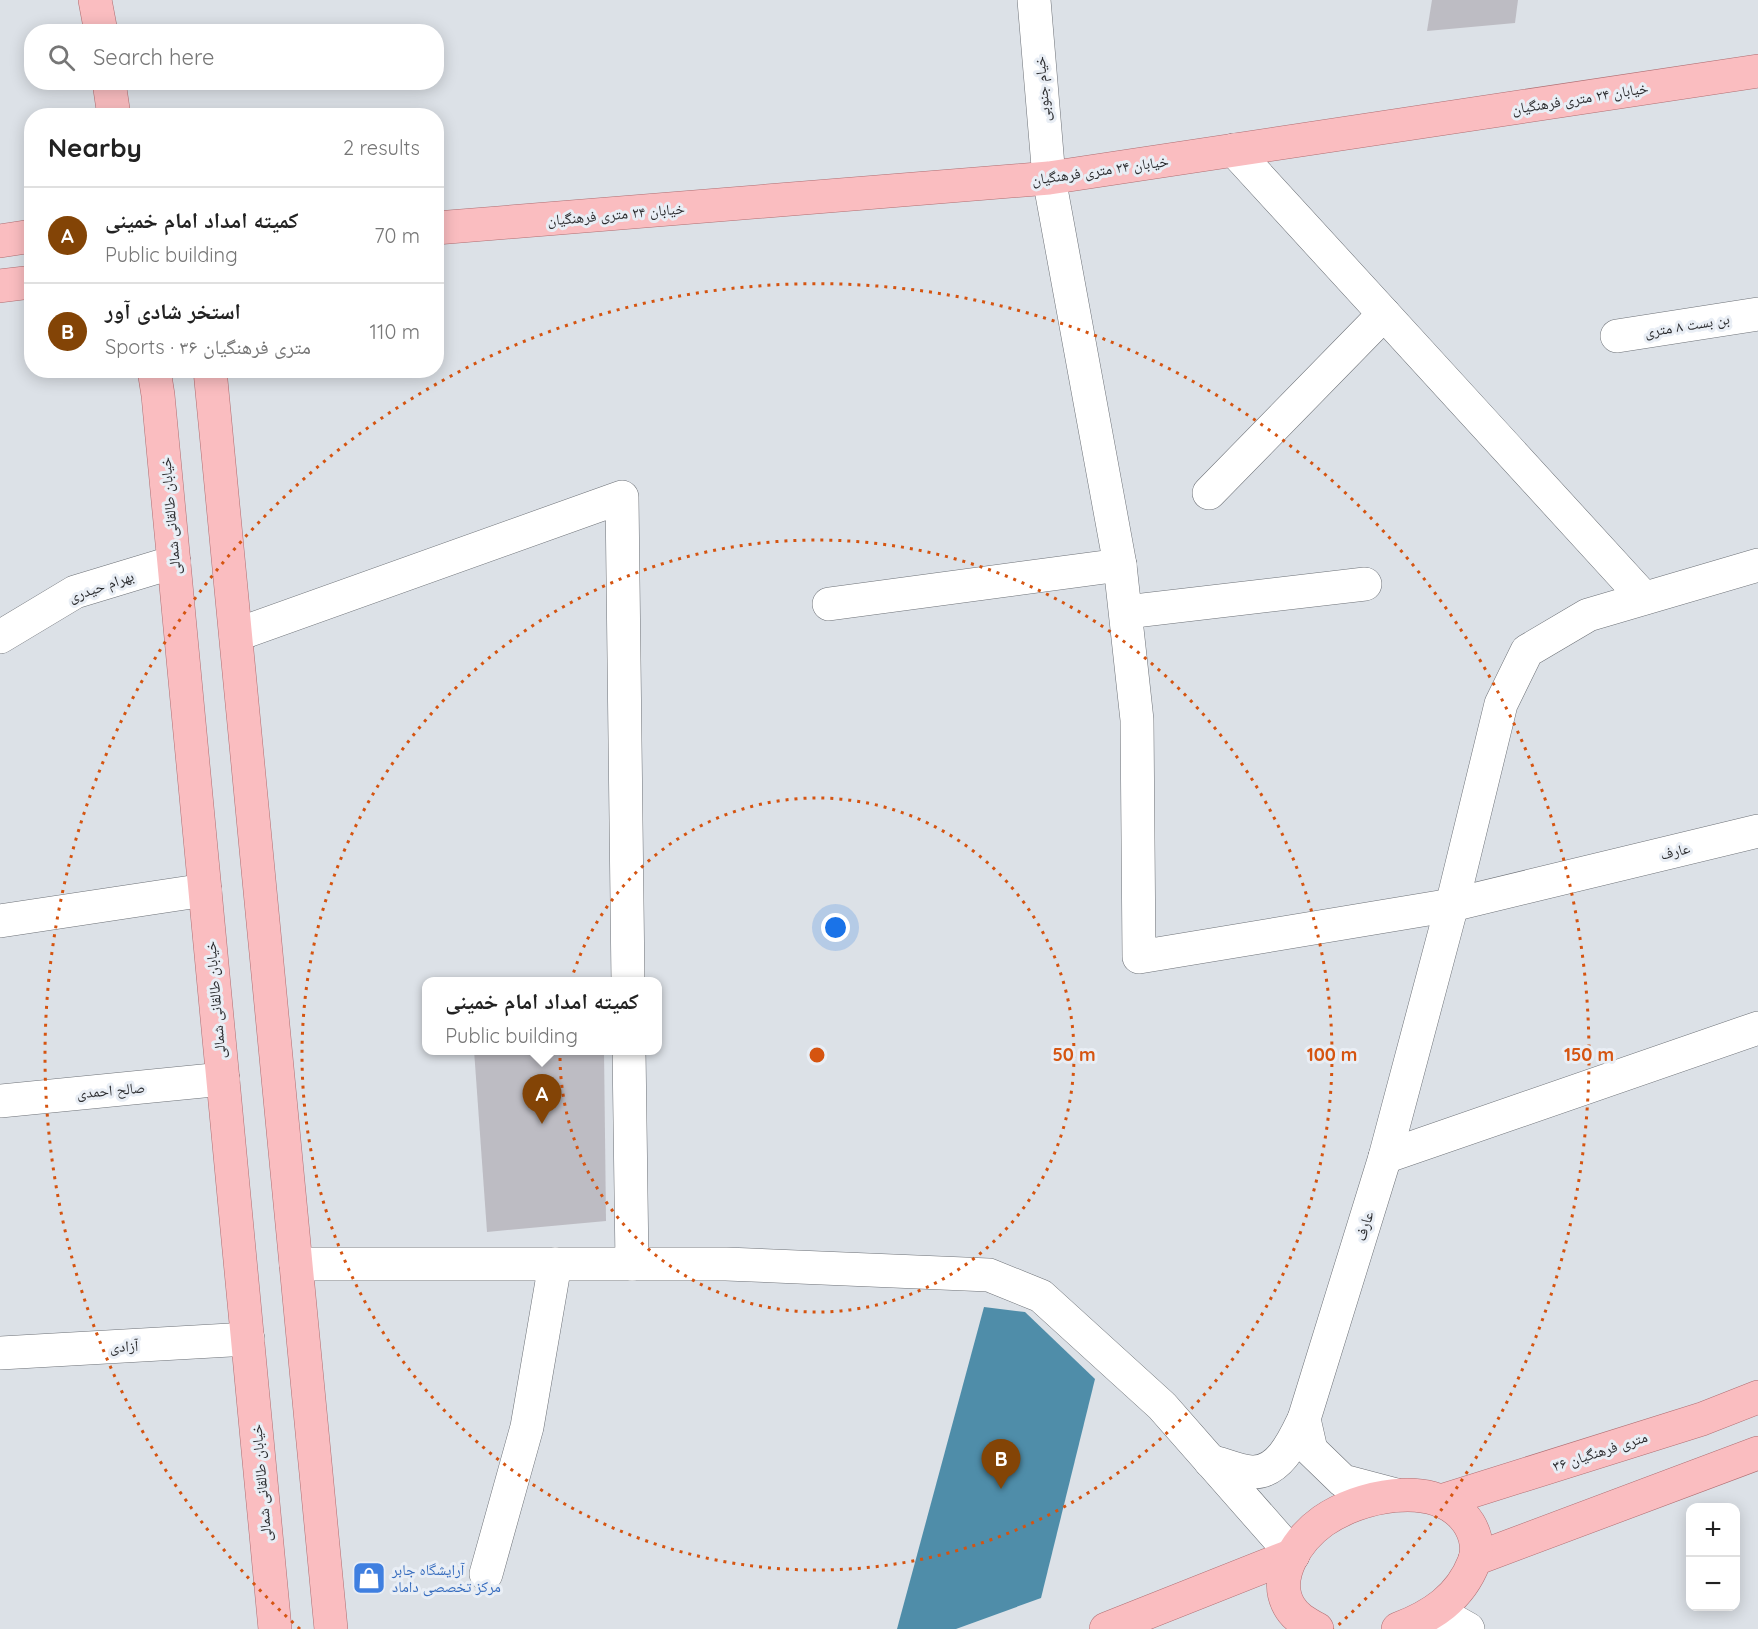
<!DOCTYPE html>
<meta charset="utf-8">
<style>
:root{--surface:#fff;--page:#f2f2f2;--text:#222;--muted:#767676;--line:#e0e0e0;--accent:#834406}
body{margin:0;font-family:Quicksand,"Noto Naskh Arabic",sans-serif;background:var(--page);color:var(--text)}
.controls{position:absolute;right:18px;bottom:18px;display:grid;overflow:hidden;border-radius:12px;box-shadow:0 3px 15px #0003}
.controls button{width:54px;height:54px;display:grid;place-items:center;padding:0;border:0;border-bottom:2px solid var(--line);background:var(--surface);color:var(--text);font:30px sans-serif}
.you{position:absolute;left:836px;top:928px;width:21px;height:21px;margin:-15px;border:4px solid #fff;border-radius:50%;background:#1a73e8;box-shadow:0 0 0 9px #1a73e833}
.badge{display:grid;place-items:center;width:39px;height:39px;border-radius:50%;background:var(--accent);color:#fff;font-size:20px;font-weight:700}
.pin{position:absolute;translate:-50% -50px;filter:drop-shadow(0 2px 3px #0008)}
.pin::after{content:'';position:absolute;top:32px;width:21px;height:18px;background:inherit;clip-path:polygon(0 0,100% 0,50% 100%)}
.popup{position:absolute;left:422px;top:977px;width:240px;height:78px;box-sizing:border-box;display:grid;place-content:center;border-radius:12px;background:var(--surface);filter:drop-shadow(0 2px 4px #0005);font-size:20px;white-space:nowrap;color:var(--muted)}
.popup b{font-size:22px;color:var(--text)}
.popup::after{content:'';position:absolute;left:50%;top:100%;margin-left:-12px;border:12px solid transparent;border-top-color:var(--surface)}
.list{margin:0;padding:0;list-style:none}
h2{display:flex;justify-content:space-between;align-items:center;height:78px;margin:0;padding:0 24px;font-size:26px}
h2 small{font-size:20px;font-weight:400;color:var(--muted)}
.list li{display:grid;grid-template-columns:39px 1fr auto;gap:18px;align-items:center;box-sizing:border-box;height:96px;padding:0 24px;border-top:2px solid var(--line)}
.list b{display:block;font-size:22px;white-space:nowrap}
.list p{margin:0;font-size:20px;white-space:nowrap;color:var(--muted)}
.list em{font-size:20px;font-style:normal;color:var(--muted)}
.icon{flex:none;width:33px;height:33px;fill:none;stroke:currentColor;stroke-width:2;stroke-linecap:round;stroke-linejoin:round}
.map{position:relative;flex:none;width:1758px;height:1629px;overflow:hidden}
.search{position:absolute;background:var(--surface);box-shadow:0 3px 15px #0003;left:24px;top:24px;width:420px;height:66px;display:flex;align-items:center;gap:15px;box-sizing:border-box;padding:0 21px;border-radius:24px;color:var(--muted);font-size:22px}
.panel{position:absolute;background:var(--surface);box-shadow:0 3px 15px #0003;left:24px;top:108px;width:420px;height:270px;border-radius:24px}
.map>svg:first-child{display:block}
.water{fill:#4f8da9}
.building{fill:#bdbcc3}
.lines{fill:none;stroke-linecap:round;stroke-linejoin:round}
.minor-casing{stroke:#6d7177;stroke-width:34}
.major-casing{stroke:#af6e72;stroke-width:34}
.minor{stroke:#fff;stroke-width:33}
.major{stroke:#fabdc0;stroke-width:33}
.ring{fill:none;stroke:#d55410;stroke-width:3;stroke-dasharray:3 6}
.labels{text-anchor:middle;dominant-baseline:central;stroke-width:6;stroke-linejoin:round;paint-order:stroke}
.street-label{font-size:15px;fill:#2b2c2f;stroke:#e9eef5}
.shop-label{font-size:15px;fill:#366cbe;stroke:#e9eef5;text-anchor:start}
.centre{fill:#d55410;stroke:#e9eef5;stroke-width:3}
.ring-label{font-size:18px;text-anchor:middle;font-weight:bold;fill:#d55410;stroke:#e9eef5;stroke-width:6;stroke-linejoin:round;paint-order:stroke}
</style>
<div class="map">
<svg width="1758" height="1629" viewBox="0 0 1758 1629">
<rect width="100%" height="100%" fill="#dce1e7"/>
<polygon class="water" points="984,1307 1025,1312 1095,1379 1041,1598 956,1629 897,1629"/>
<g class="building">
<polygon points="1432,0 1518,0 1515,23 1427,31"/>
<polygon points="474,1050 604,1050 606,1221 487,1232"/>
</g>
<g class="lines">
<defs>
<g id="minor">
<polyline points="1034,0 1049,178 1120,565 1137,720 1139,957 1452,905 1758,831"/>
<polyline points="1234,150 1644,598"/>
<polyline points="1617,336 1758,314"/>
<polyline points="1209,493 1384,314"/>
<polyline points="829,604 1120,565"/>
<polyline points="1126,612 1365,584"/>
<polyline points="236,635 622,497 628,982"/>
<polyline points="0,637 75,592 174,562"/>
<polyline points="0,921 205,890"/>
<polyline points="629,1050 632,1264"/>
<polyline points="0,1101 223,1079"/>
<polyline points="1385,1157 1758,1028"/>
<polyline points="296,1264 726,1264 989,1275 1041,1296 1162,1406 1293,1555"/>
<polyline points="0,1353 248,1339"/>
<path d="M1210,1461c13,3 28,10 41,11 28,2 43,-32 53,-53"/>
<polyline points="1396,1495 1343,1481 1311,1450 1304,1419 1385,1157 1452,905 1501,704 1527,651 1588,615 1758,565"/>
<polyline points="486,1574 527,1427 555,1264"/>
<polyline points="1429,1629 1436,1611 1468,1629"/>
</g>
<g id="major">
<polyline points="95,0 101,32"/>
<polyline points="109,82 114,116"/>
<polyline points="436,228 1049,178 1758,71"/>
<polyline points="0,241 32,236"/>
<polyline points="0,286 32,282"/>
<polyline points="154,370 158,395 275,1629"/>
<polyline points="210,370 331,1629"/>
<polyline points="1441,1501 1702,1419 1758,1397"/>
<polyline points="1475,1559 1758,1453"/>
<polyline points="1106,1629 1293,1555"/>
<path d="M1317,1629c-11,-6 -22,-12 -28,-23 -17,-30 10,-68 34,-85 36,-25 107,-41 140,-5 11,12 17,30 11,46 -14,36 -42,54 -76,67"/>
</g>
</defs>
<use href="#minor" class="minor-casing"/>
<use href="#major" class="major-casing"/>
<use href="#minor" class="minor"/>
<use href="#major" class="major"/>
</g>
<g class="ring">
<circle cx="817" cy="1055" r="257"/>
<circle cx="817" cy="1055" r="515"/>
<path d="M300 1629A772 772 0 1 1 1334 1629"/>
</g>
<defs>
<symbol id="shop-square" viewBox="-11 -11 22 22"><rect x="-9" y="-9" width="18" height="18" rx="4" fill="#3f7fe0" stroke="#e9eef5"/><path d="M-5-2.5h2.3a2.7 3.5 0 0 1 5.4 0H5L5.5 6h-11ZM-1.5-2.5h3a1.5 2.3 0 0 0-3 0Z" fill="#fff"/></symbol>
</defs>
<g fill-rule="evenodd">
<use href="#shop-square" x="350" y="1559" width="38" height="38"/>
</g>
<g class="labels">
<g class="street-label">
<text transform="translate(1042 89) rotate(-95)">خیام جنوبی</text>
<text transform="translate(1580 98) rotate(-9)">خیابان ۲۴ متری فرهنگیان</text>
<text transform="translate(1100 170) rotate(-8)">خیابان ۲۴ متری فرهنگیان</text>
<text transform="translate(616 214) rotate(-5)">خیابان ۲۴ متری فرهنگیان</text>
<text transform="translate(1687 325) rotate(-9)">بن بست ۸ متری</text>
<text transform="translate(170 516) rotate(-95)">خیابان طالقانی شمالی</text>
<text transform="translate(101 586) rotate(-19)">بهرام حیدری</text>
<text transform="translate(1675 851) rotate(-14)">عارف</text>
<text transform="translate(215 1000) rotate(-95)">خیابان طالقانی شمالی</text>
<text transform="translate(111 1090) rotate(-5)">صالح احمدی</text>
<text transform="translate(1364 1226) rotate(-73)">عارف</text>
<text transform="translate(124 1346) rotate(-3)">آزادی</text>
<text transform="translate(1600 1451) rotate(-18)">۳۶ متری فرهنگیان</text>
<text transform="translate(261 1483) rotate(-95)">خیابان طالقانی شمالی</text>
</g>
<g class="shop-label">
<text x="392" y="1569">آرایشگاه جابر<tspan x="392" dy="17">مرکز تخصصی داماد</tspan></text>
</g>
</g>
<circle cx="817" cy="1055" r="9" class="centre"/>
<g class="ring-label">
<text x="1074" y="1061">50 m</text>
<text x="1332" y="1061">100 m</text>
<text x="1589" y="1061">150 m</text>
</g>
</svg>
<div class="controls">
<button>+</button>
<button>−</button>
</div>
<div class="you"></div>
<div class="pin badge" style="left:542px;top:1124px">A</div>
<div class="popup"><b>کمیته امداد امام خمینی</b>Public building</div>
<div class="pin badge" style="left:1001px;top:1489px">B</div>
<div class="search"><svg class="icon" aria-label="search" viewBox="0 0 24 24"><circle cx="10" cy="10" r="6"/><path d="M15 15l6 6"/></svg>Search here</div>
<section class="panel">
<h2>Nearby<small>2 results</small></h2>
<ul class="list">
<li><span class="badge">A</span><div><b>کمیته امداد امام خمینی</b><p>Public building</p></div><em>70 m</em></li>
<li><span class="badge">B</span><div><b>استخر شادی آور</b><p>Sports · ۳۶ متری فرهنگیان</p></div><em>110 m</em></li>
</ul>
</section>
</div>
